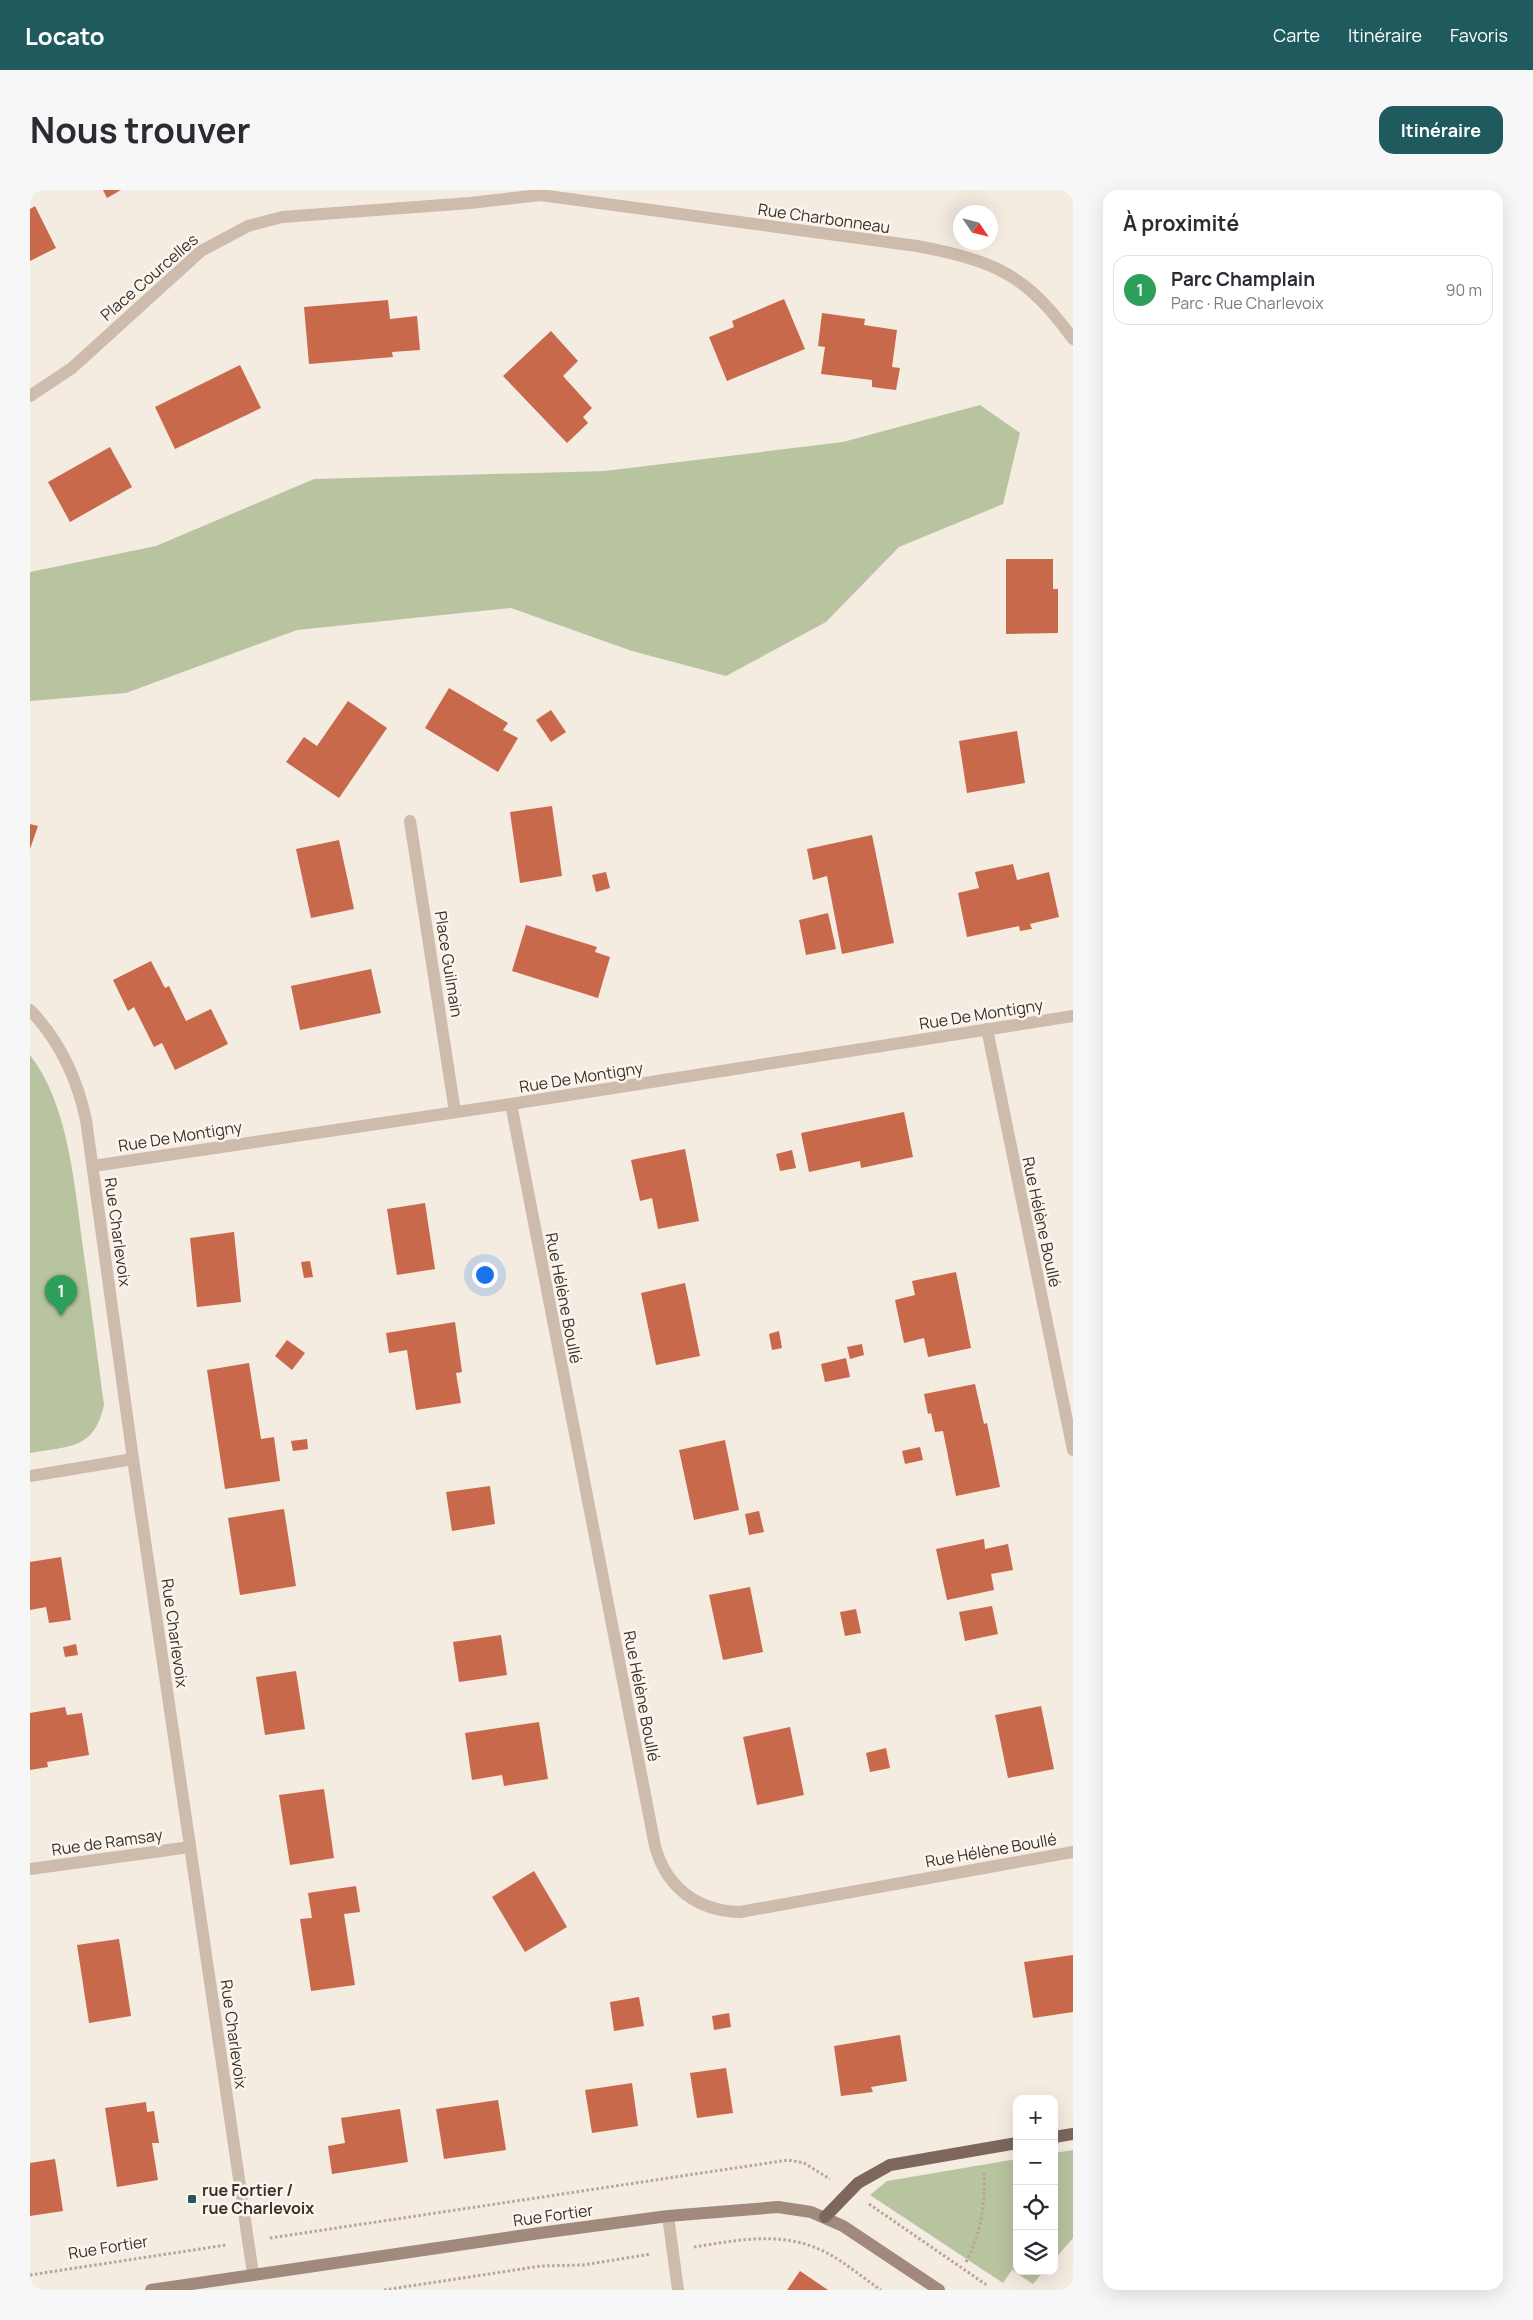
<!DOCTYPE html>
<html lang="fr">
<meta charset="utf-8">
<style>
:root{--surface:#fff;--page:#f7f7f7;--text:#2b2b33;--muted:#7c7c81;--line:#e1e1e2;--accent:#1f5a5e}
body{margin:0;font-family:Manrope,sans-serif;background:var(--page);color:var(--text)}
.controls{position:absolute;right:15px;bottom:15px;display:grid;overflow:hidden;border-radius:10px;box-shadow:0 5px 20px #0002}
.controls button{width:45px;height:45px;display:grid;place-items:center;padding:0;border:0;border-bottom:1px solid var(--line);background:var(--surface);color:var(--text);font:25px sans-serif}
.compass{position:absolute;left:923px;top:15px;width:45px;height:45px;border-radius:50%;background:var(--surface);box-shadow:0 5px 20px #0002;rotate:125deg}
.you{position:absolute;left:454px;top:1084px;width:18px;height:18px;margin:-12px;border:4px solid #fff;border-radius:50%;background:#1a73e8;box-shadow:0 0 0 8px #1a73e833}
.badge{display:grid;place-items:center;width:32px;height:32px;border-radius:50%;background:var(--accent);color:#fff;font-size:16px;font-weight:700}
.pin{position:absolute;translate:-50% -41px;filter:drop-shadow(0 1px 2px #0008)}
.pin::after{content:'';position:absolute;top:26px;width:18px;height:15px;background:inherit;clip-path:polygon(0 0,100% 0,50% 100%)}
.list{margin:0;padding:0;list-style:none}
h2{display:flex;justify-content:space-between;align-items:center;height:65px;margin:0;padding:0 20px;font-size:21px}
h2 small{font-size:16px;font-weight:400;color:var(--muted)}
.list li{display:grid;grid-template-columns:32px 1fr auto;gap:15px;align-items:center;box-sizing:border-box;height:70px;margin:0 10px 10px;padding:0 10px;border:1px solid var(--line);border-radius:15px}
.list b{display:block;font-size:19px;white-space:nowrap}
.list p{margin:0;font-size:16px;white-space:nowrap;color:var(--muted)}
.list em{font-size:16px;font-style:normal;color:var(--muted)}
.icon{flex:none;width:28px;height:28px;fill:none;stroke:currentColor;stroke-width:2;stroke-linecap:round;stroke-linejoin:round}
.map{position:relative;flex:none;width:1043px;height:2100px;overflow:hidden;border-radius:15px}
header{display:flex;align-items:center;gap:30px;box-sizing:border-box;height:70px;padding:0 25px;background:var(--accent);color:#fff}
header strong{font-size:24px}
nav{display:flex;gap:28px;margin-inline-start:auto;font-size:18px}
.intro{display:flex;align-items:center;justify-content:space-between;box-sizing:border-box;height:120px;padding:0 30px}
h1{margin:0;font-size:35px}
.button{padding:12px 22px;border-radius:15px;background:var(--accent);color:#fff;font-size:18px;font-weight:700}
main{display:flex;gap:30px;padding:0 30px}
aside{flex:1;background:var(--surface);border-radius:15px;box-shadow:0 5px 20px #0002}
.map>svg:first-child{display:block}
.green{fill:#b8c4a0}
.building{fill:#c8694b}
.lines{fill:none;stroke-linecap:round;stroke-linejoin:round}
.path{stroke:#b9a596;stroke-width:3;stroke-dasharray:2.5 2.5;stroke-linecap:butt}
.street{stroke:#cdbbac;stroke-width:12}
.secondary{stroke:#a18a7d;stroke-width:12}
.primary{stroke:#7d675c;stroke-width:12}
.poi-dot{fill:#1f5a5e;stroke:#fbf5ee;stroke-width:2}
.labels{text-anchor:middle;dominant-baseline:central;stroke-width:5;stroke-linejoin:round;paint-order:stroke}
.street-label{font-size:16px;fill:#3b302b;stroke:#fbf5ee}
.poi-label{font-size:16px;font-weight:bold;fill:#3b302b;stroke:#fbf5ee;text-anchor:start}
</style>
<header>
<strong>Locato</strong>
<nav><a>Carte</a><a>Itinéraire</a><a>Favoris</a></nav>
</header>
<div class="intro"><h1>Nous trouver</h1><a class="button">Itinéraire</a></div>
<main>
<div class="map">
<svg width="1043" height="2100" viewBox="0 0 1043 2100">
<rect width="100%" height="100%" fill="#f4ebe1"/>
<g class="green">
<polygon points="950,215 990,243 973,314 869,357 796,432 696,486 602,461 481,418 267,440 96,503 0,511 0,382 126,356 284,289 575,281 813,252"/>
<path d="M0,865c40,51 45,137 54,200 7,50 13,100 20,150 -10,45 -35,41 -74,48z"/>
<polygon points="1043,1960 1043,2048 1024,2070 1024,1963"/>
<polygon points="987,1969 987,2081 1014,2081 1003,2094 982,2080 973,2093 840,2005 857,1991"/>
</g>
<g class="building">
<polygon points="73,0 91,0 77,8"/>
<polygon points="5,16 26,58 0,71 0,19"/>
<polygon points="754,109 775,159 697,191 679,147 704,137 702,131"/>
<polygon points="358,110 360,129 387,126 390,160 362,162 363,167 279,174 274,117"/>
<polygon points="792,123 835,129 834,135 867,140 862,177 870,178 866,200 842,197 842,190 791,184 795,157 788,156"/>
<polygon points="521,141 548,171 533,186 562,218 553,227 558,233 537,253 473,186"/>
<polygon points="210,175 231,218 145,259 125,217"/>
<polygon points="80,257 102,297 40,332 18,292"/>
<polygon points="976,369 1023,369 1023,399 1028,399 1028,443 976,444"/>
<polygon points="419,498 478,533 473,540 488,548 468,582 395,538"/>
<polygon points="318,511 357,538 309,608 256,572 274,547 287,556"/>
<polygon points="521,520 536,542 521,552 506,530"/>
<polygon points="987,541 995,593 937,603 929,551"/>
<polygon points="522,616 532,686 490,693 480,622"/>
<polygon points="0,634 8,636 0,659"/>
<polygon points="842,645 864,753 812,764 797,686 783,690 777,659"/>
<polygon points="309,650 324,719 281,728 266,659"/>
<polygon points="983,674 987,690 1019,682 1029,727 1000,734 1002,739 990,741 989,736 937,747 928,703 949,698 945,682"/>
<polygon points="576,682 580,698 566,702 562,685"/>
<polygon points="798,723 806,759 776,765 769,730"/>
<polygon points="496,735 567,757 565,762 580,767 568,808 482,781"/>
<polygon points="121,771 135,798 139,796 156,831 181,819 198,854 145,880 132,853 124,857 104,817 98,821 83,790"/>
<polygon points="341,779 351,823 270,840 261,796"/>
<polygon points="874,922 883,967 831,978 830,971 779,982 771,943"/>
<polygon points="655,959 669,1031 628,1039 622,1008 610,1011 601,970"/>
<polygon points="762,960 766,978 750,981 746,964"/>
<polygon points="395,1013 405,1079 367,1085 357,1019"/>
<polygon points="204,1042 211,1112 167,1117 160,1048"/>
<polygon points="280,1071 283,1087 274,1088 271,1072"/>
<polygon points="926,1082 941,1158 898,1167 894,1148 874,1153 865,1110 885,1105 882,1091"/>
<polygon points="655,1093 670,1166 626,1175 611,1103"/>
<polygon points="425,1132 432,1182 426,1183 431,1213 386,1220 377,1160 359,1163 356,1143"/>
<polygon points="749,1141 752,1158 742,1160 739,1144"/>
<polygon points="257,1150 275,1163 262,1180 245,1166"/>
<polygon points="832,1154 834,1165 820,1169 817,1157"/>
<polygon points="816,1168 820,1187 795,1192 791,1174"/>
<polygon points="219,1173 231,1249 244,1247 250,1291 195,1299 177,1180"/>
<polygon points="945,1194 954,1234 957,1233 970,1297 926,1306 913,1241 905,1242 901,1223 898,1224 894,1204"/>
<polygon points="277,1249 278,1259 263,1261 261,1251"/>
<polygon points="695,1250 709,1320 664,1330 649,1260"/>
<polygon points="890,1257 893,1270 875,1274 872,1261"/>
<polygon points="460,1296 465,1334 422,1341 416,1302"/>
<polygon points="254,1319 266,1396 210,1405 198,1328"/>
<polygon points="729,1321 734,1342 719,1345 715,1324"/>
<polygon points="954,1349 955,1359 978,1354 983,1380 961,1384 964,1400 917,1410 906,1359"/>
<polygon points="31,1367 41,1430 19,1433 16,1417 0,1420 0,1372"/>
<polygon points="720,1397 733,1462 693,1470 679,1405"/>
<polygon points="962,1416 968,1444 935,1451 929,1422"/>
<polygon points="826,1419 831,1443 815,1446 810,1422"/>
<polygon points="471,1445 477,1485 429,1492 423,1452"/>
<polygon points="46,1454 48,1465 35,1467 33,1457"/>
<polygon points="266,1481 275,1539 235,1545 226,1487"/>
<polygon points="1011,1516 1024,1579 978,1588 965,1525"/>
<polygon points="35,1517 37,1525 52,1523 59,1565 17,1572 18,1577 0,1580 0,1523"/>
<polygon points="509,1532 518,1589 474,1596 472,1585 442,1590 435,1543"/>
<polygon points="760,1537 774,1605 727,1615 713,1547"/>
<polygon points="856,1558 860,1578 840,1582 836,1563"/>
<polygon points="294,1599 304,1668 260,1675 249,1605"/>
<polygon points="504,1681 537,1737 495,1762 462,1707"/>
<polygon points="326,1696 330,1722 314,1724 325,1795 281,1801 270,1729 282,1728 278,1703"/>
<polygon points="89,1749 101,1826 59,1833 47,1755"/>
<polygon points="1043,1765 1043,1822 1003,1828 994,1772"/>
<polygon points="609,1807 614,1836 584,1841 580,1812"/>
<polygon points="699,1823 701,1837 684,1840 682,1826"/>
<polygon points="870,1845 877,1891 841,1897 843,1902 811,1906 804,1856"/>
<polygon points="696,1878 703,1923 667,1928 660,1883"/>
<polygon points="602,1893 608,1936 562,1943 555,1900"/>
<polygon points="468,1910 476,1960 414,1969 406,1919"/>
<polygon points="116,1912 117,1922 124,1921 129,1953 122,1953 128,1990 87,1997 75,1918"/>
<polygon points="370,1919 378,1972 302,1984 298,1956 315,1953 311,1928"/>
<polygon points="25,1969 33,2021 0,2026 0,1973"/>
<polygon points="770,2081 798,2100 757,2100"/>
</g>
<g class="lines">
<g class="path">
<polyline points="839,2014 958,2096"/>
<polyline points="240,2048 758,1970 774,1973 800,1989"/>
<path d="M664,2057c45,-7 90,-17 133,6 19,10 36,25 54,37"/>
<path d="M936,2072c16,-31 19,-57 18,-91"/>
<polyline points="0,2085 196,2055"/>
<polyline points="354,2100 511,2076 553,2075 621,2064"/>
</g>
<g class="street">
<path d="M0,206l42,-28 129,-117 47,-25 34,-9 188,-14 70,-8 377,51c78,15 109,28 156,93"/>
<polyline points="380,631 425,922"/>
<path d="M0,820c30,31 47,68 56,110l47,339 120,815"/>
<polyline points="957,839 1043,1260"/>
<path d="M481,914l144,742c11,41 42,65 85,66l333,-60"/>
<polyline points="63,976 481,914 1043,826"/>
<polyline points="0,1286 103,1269"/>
<polyline points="0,1679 160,1657"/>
<polyline points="638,2026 648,2100"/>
</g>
<polyline class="secondary" points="121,2100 510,2043 638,2026 748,2017 781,2022 813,2036 909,2100"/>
<g class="primary">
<polyline points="1024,1947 1043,1944"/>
<polyline points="795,2027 828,1993 860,1975 987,1953"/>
</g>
</g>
<rect class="poi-dot" x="157" y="2004" width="10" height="10" rx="2.5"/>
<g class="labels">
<g class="street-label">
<text transform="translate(794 28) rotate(8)">Rue Charbonneau</text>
<text transform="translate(119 87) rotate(-41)">Place Courcelles</text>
<text transform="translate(419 774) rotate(81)">Place Guilmain</text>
<text transform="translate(951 824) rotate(-9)">Rue De Montigny</text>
<text transform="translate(551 887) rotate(-9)">Rue De Montigny</text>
<text transform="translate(150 946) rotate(-9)">Rue De Montigny</text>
<text transform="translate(1012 1032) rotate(78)">Rue Hélène Boullé</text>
<text transform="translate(88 1042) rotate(82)">Rue Charlevoix</text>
<text transform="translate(534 1108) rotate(79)">Rue Hélène Boullé</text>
<text transform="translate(145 1443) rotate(82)">Rue Charlevoix</text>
<text transform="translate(612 1506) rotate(79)">Rue Hélène Boullé</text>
<text transform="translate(77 1652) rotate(-8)">Rue de Ramsay</text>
<text transform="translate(961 1660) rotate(-10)">Rue Hélène Boullé</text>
<text transform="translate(204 1844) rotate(82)">Rue Charlevoix</text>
<text transform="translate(523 2025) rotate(-8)">Rue Fortier</text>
<text transform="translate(78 2057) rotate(-9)">Rue Fortier</text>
</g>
<g class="poi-label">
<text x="172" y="2000">rue Fortier /<tspan x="172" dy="18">rue Charlevoix</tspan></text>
</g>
</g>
</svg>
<div class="controls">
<button>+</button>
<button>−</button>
<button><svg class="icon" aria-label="locate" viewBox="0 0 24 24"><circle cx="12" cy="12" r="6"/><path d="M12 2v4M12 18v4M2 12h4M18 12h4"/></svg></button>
<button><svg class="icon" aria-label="layers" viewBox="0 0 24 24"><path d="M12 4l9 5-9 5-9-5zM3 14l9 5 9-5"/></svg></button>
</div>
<svg class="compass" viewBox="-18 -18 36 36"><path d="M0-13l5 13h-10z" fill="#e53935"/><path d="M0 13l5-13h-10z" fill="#7c7c81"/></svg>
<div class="you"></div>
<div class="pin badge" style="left:31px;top:1126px;background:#2e9e5b">1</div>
</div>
<aside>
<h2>À proximité<small></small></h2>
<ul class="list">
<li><span class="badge" style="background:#2e9e5b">1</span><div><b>Parc Champlain</b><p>Parc · Rue Charlevoix</p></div><em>90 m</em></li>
</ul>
</aside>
</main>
